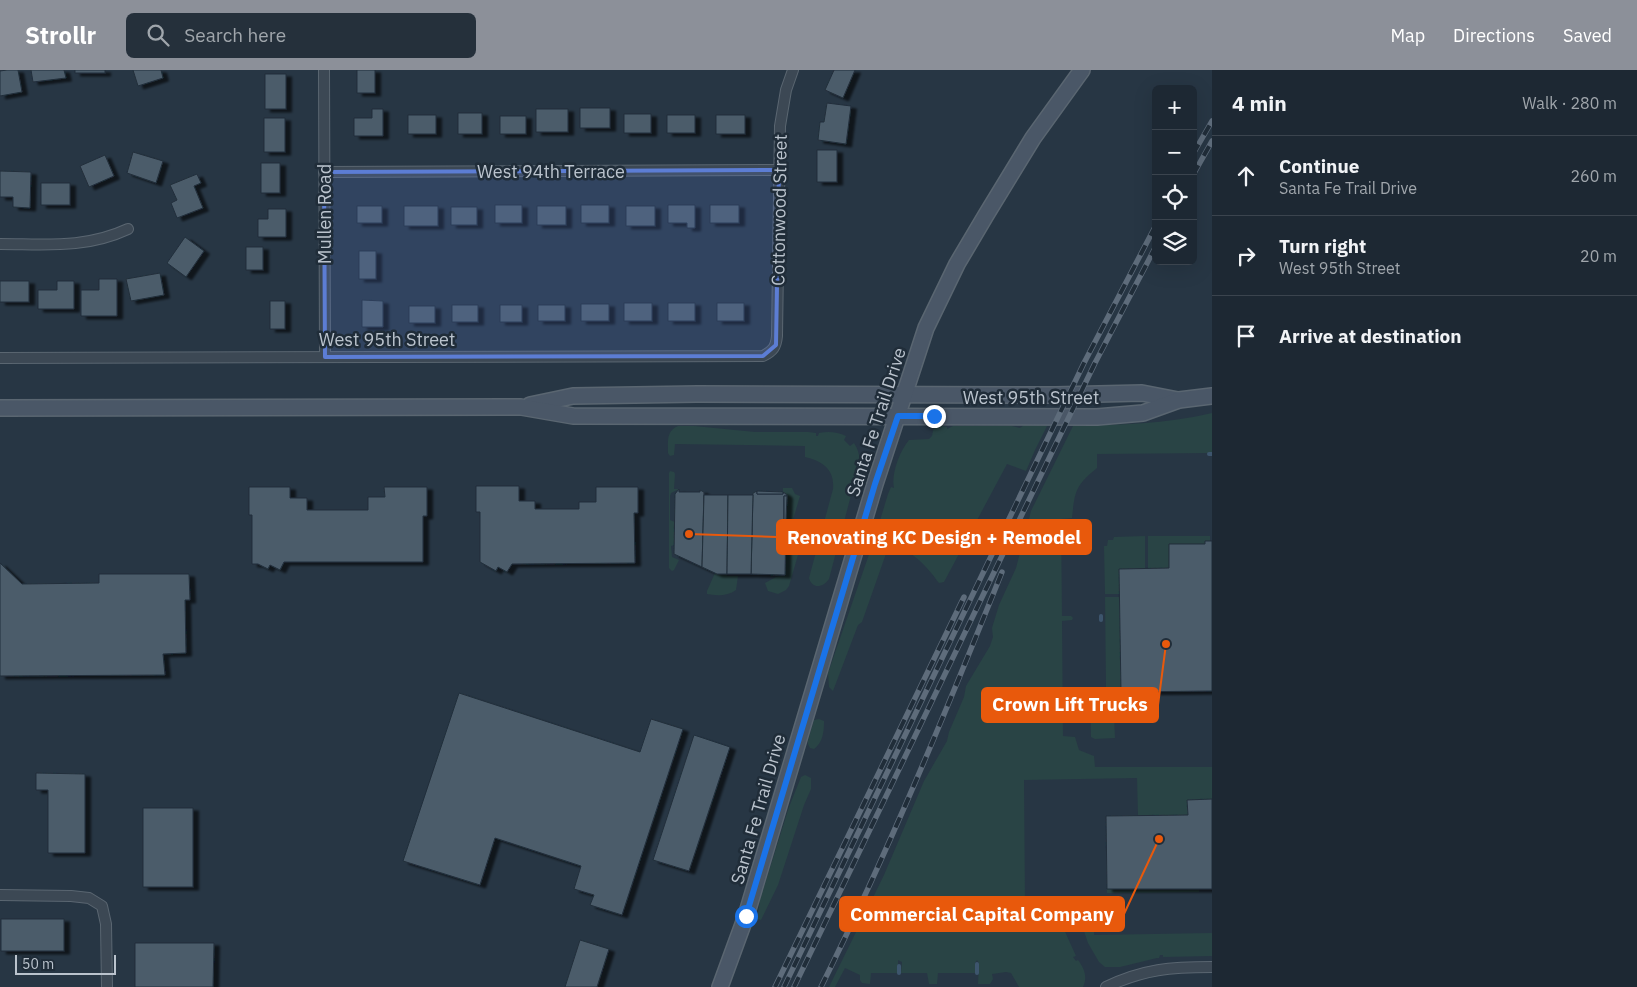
<!DOCTYPE html>
<meta charset="utf-8">
<style>
:root{--surface:#1d2833;--page:#25303b;--text:#f1f3f6;--muted:#a0a6ac;--line:#3b444e;--accent:#8c9099}
body{margin:0;font-family:"IBM Plex Sans",sans-serif;background:var(--page);color:var(--text)}
.controls{position:absolute;right:15px;top:15px;display:grid;overflow:hidden;border-radius:8px;box-shadow:0 5px 20px #0002}
.controls button{width:45px;height:45px;display:grid;place-items:center;padding:0;border:0;border-bottom:1px solid var(--line);background:var(--surface);color:var(--text);font:25px sans-serif}
.scale{position:absolute;left:15px;bottom:12px;width:101px;box-sizing:border-box;padding-left:5px;border:2px solid #bac3cd;border-top:0;font-size:14px;line-height:18px;white-space:nowrap;color:#bac3cd;-webkit-text-stroke:4px #202d39;paint-order:stroke}
.stop{position:absolute;width:15px;height:15px;margin:-11px;border:4px solid #1a73e8;border-radius:50%;background:#fff}
.stop.end{background:#1a73e8;border-color:#fff;box-shadow:0 1px 5px #0008}
.list{margin:0;padding:0;list-style:none}
h2{display:flex;justify-content:space-between;align-items:center;height:65px;margin:0;padding:0 20px;font-size:21px}
h2 small{font-size:16px;font-weight:400;color:var(--muted)}
.list li{display:grid;grid-template-columns:32px 1fr auto;gap:15px;align-items:center;box-sizing:border-box;height:80px;padding:0 20px;border-top:1px solid var(--line)}
.list b{display:block;font-size:19px;white-space:nowrap}
.list p{margin:0;font-size:16px;white-space:nowrap;color:var(--muted)}
.list em{font-size:16px;font-style:normal;color:var(--muted)}
.icon{flex:none;width:28px;height:28px;fill:none;stroke:currentColor;stroke-width:2;stroke-linecap:round;stroke-linejoin:round}
.map{position:relative;flex:none;width:1212px;height:917px;overflow:hidden}
header{display:flex;align-items:center;gap:30px;box-sizing:border-box;height:70px;padding:0 25px;background:var(--accent);color:#fff}
header strong{font-size:24px}
nav{display:flex;gap:28px;margin-inline-start:auto;font-size:18px}
.search{width:350px;height:45px;background:var(--page);display:flex;align-items:center;gap:12px;box-sizing:border-box;padding:0 18px;border-radius:8px;color:var(--muted);font-size:19px}
main{display:flex}
aside{flex:1;background:var(--surface)}
.map>svg:first-child{display:block}
.green{fill:#294445}
.lines{fill:none;stroke-linecap:round;stroke-linejoin:round}
.stream{stroke:#3d556d;stroke-width:4}
.building{fill:#4b5c6a;stroke:#222f3b;filter:url(#shadow)}
.street-casing{stroke:#5a6671;stroke-width:12}
.secondary-casing{stroke:#5a6671;stroke-width:18}
.street{stroke:#3c4854;stroke-width:10}
.secondary{stroke:#4a5767;stroke-width:15}
.rail-casing{stroke:#5e6c7b;stroke-width:5.5}
.rail{stroke:#202d39;stroke-width:4;stroke-dasharray:11;stroke-linecap:butt}
.route{stroke:#1a73e8;stroke-width:6}
.marked{fill:#5c7dd4;fill-opacity:0.2;stroke:#5c7dd4;stroke-width:4;stroke-linejoin:round}
.labels{text-anchor:middle;dominant-baseline:central;stroke-width:5;stroke-linejoin:round;paint-order:stroke}
.street-label{font-size:18px;fill:#bac3cd;stroke:#202d39}
.leader{fill:none;stroke:#e8590c;stroke-width:2}
.callout-dot{fill:#e8590c;stroke:#202d39;stroke-width:2}
.callout{fill:#e8590c;stroke:#e8590c;stroke-width:2}
.callout-label{font-size:19px;text-anchor:middle;font-weight:bold;fill:#fff}
</style>
<header>
<strong>Strollr</strong>
<div class="search"><svg class="icon" aria-label="search" viewBox="0 0 24 24"><circle cx="10" cy="10" r="6"/><path d="M15 15l6 6"/></svg>Search here</div>
<nav><a>Map</a><a>Directions</a><a>Saved</a></nav>
</header>
<main>
<div class="map">
<svg width="1212" height="917" viewBox="0 0 1212 917">
<defs>
<filter id="shadow"><feDropShadow dx="5.5" dy="3" stdDeviation="1" flood-color="#0009"/></filter>
</defs>
<rect width="100%" height="100%" fill="#273644"/>
<g class="green">
<path d="M1212,343v40l-115,1v14c-22,18 -22,23 -25,50l-11,1 1,97h9l2,2 -1,2 -10,1 1,115 12,1 4,13 15,6 1,11h117v32l-24,1v15h-50l-1,-37 -113,2 1,125h28l23,51 -3,1 3,4 2,-1c6,8 10,17 5,27h-64l-8,-14 -5,-1 -14,2 1,5 -3,5h-12l1,-21 -2,-3 -2,3v10h-37l-1,11h-8l-2,-11h-26l1,-11 -4,-2v13h-27l-1,11 -8,-1 -2,-3v-5l-15,-7 -10,19h-6l55,-112 40,-94 23,-40 2,-9 15,-35 2,-11 24,-40 3,-9 -1,-9 7,-23 17,-37 15,-57 42,-85c46,-1 93,-2 139,-13z"/>
<path d="M937,355l10,2v2l6,-3h59l8,2 4,-3 23,1 -12,24 -9,21 -19,-7 -63,118 -5,1c-3,-3 -4,-6 -7,-9 -10,-13 -27,-29 -44,-26l-26,74 -4,3 -25,66 -4,-4 -1,-14 47,-136 13,-43 3,-7 3,1c-3,-13 5,-36 15,-48l20,-1 3,-3 2,-10z"/>
<path d="M678,356h16l61,6h53l8,1v3h2l1,-3c9,-2 19,-1 27,3l-2,4 6,6 4,-3c7,10 8,25 -1,32l2,1v4l-26,99c-6,9 -17,10 -20,-1l24,-89c2,-20 -11,-28 -28,-32v-11l-130,-2 -1,11 -4,1 -2,-3c0,-11 -2,-22 10,-27z"/>
<polygon points="670,401 674,402 675,404 674,419 679,419 671,423 670,426 670,450 675,452 674,475 671,476 672,487 679,490 674,500 672,501 669,498 669,403"/>
<polygon points="783,418 792,418 795,424 800,426 787,470 798,474 800,478 789,516 786,520 778,524 768,521 765,513 776,507 785,505 786,451 784,450 787,425 783,422"/>
<polygon points="1145,466 1145,498 1119,499 1120,524 1105,524 1104,476 1107,476 1108,470 1113,470 1114,467"/>
<polygon points="1148,466 1210,466 1210,471 1205,474 1169,474 1169,498 1148,498"/>
<path d="M715,503l12,1v2h11l-2,14c-8,6 -19,6 -29,4v-3z"/>
<polygon points="1105,527 1120,527 1121,622 1113,623 1115,668 1095,669 1091,667 1090,619 1091,618 1106,617"/>
<path d="M819,649l5,2c0,11 -1,21 -10,28l-4,-1 -2,-4v-3l6,-21z"/>
<polygon points="805,705 811,708 811,719 804,735 778,815 761,850 757,849 760,830 789,737 801,707"/>
<polygon points="1156,818 1156,820 1199,819 1199,822 1107,823 1107,819"/>
<polygon points="1074,827 1103,827 1103,837 1075,837 1074,836"/>
<polygon points="1087,854 1094,855 1094,865 1212,863 1212,886 1163,887 1163,885 1160,885 1159,888 1157,888 1120,897 1105,897 1099,892 1088,873 1083,858"/>
</g>
<g class="lines">
<g class="stream">
<polyline points="1209,384 1212,384"/>
<polyline points="1101,546 1101,550"/>
<polyline points="899,903 899,896"/>
<polyline points="977,903 977,894"/>
</g>
</g>
<g class="building">
<polygon points="7,0 18,0 22,22 0,26 0,1"/>
<polygon points="31,0 64,0 66,8 33,12"/>
<rect x="75" y="0" width="30" height="3"/>
<polygon points="133,0 161,0 163,8 138,16"/>
<rect x="357" y="0" width="18" height="23"/>
<polygon points="834,0 855,0 843,28 825,20"/>
<rect x="265" y="4" width="21" height="35"/>
<polygon points="827,33 851,36 846,74 818,70 820,52 824,52"/>
<rect x="580" y="38" width="30" height="20"/>
<polygon points="372,39 383,39 383,66 354,66 354,48 372,48"/>
<rect x="536" y="39" width="32" height="23"/>
<rect x="458" y="43" width="24" height="21"/>
<rect x="624" y="44" width="27" height="19"/>
<rect x="408" y="45" width="28" height="19"/>
<rect x="667" y="45" width="28" height="18"/>
<rect x="716" y="45" width="29" height="19"/>
<rect x="500" y="46" width="26" height="18"/>
<rect x="264" y="48" width="21" height="34"/>
<rect x="817" y="80" width="20" height="32"/>
<polygon points="133,82 163,91 156,113 127,103"/>
<polygon points="105,85 114,106 89,117 80,96"/>
<rect x="261" y="93" width="19" height="30"/>
<polygon points="0,101 31,102 30,138 13,137 13,127 0,127"/>
<polygon points="197,104 201,113 194,116 203,138 177,148 171,133 177,130 170,115"/>
<rect x="41" y="113" width="29" height="22"/>
<rect x="495" y="135" width="27" height="18"/>
<rect x="581" y="135" width="28" height="18"/>
<polygon points="668,135 695,135 695,158 687,158 687,153 668,153"/>
<rect x="710" y="135" width="29" height="18"/>
<rect x="357" y="136" width="25" height="17"/>
<rect x="404" y="136" width="34" height="20"/>
<rect x="537" y="136" width="29" height="19"/>
<rect x="626" y="136" width="29" height="20"/>
<rect x="451" y="137" width="26" height="18"/>
<polygon points="268,139 286,139 286,167 258,167 258,149 268,149"/>
<polygon points="185,167 204,181 186,207 167,193"/>
<rect x="246" y="177" width="17" height="23"/>
<rect x="359" y="181" width="17" height="28"/>
<polygon points="160,203 164,225 131,231 126,209"/>
<polygon points="99,209 117,209 117,246 81,246 81,220 99,220"/>
<rect x="0" y="211" width="29" height="21"/>
<polygon points="57,211 74,211 74,239 38,239 38,220 57,220"/>
<polygon points="362,230 383,231 383,257 362,257"/>
<rect x="270" y="231" width="15" height="28"/>
<rect x="624" y="233" width="28" height="18"/>
<rect x="668" y="233" width="27" height="18"/>
<rect x="717" y="233" width="27" height="18"/>
<rect x="581" y="234" width="28" height="17"/>
<rect x="452" y="235" width="26" height="17"/>
<rect x="500" y="235" width="22" height="17"/>
<rect x="538" y="235" width="27" height="16"/>
<rect x="409" y="236" width="26" height="17"/>
<polygon points="476,416 519,416 519,431 535,431 535,439 579,439 579,432 596,432 596,417 638,417 638,443 634,443 635,493 512,494 507,502 498,497 496,501 480,492 480,442 476,442"/>
<polygon points="249,417 290,417 290,428 307,428 307,440 368,440 368,427 385,427 384,417 427,417 427,446 423,446 423,492 284,492 280,500 270,495 268,499 258,494 252,494 252,445 249,445"/>
<polygon points="679,419 679,422 700,422 700,420 704,422 702,497 674,484 675,424"/>
<polygon points="757,421 757,424 783,424 783,422 786,424 787,426 784,426 784,450 786,450 785,505 751,504 753,423"/>
<polygon points="757,421 783,422 783,424 757,424"/>
<polygon points="704,425 728,425 727,504 717,504 702,497"/>
<polygon points="728,425 753,425 751,504 727,504"/>
<polygon points="784,426 787,426 786,450 784,450"/>
<polygon points="1205,471 1212,471 1212,621 1121,622 1119,499 1169,498 1169,474 1205,474"/>
<polygon points="0,493 22,514 99,513 99,504 189,504 190,530 185,530 186,583 163,584 165,605 0,606"/>
<polygon points="459,623 640,682 651,649 683,659 622,845 590,835 594,825 574,819 581,796 495,768 480,815 403,791"/>
<polygon points="694,665 730,677 689,801 653,790"/>
<polygon points="36,703 85,704 85,783 48,783 48,720 36,720"/>
<polygon points="1212,729 1212,819 1107,819 1106,746 1188,745 1187,730"/>
<rect x="143" y="738" width="50" height="79"/>
<rect x="1" y="849" width="63" height="32"/>
<polygon points="580,870 609,879 597,917 565,917"/>
<polygon points="135,873 214,873 213,917 135,917"/>
</g>
<g class="lines">
<defs>
<g id="street">
<polyline points="324,0 325,287"/>
<polyline points="324,102 779,100"/>
<path d="M0,174c45,0 85,5 128,-15"/>
<path d="M0,288l763,-2c10,-5 13,-9 14,-20l3,-210 6,-36 7,-20"/>
<polyline points="0,825 71,826 89,828 102,836 106,854 107,917"/>
<path d="M1106,917c38,-18 65,-20 106,-20"/>
</g>
<g id="secondary">
<polyline points="530,335 573,326 697,324 1055,325 1142,323 1178,330"/>
<polyline points="0,338 521,337 573,346 1097,347 1143,343 1179,330 1212,326"/>
<polyline points="720,917 746,846 875,414 926,258 957,194 986,145 1033,68 1082,0"/>
</g>
</defs>
<use href="#street" class="street-casing"/>
<use href="#secondary" class="secondary-casing"/>
<use href="#street" class="street"/>
<use href="#secondary" class="secondary"/>
<defs>
<g id="rail">
<polyline points="1193,84 1212,51"/>
<polyline points="1193,105 1212,71"/>
<polyline points="775,917 964,527"/>
<polyline points="784,917 1084,293 1156,155"/>
<polyline points="794,917 1095,293 1156,176"/>
<path d="M821,917c67,-135 125,-275 181,-415"/>
</g>
</defs>
<use href="#rail" class="rail-casing"/>
<use href="#rail" class="rail"/>
</g>
<g class="lines">
<polyline class="route" points="746,846 875,414 898,346 934,346"/>
</g>
<path class="marked" d="M779,100l-3,175 -13,11 -438,1 -1,-185z"/>
<g class="labels">
<g class="street-label">
<text x="551" y="101">West 94th Terrace</text>
<text transform="translate(779 140) rotate(-89)">Cottonwood Street</text>
<text transform="translate(324 144) rotate(-90)">Mullen Road</text>
<text x="387" y="269">West 95th Street</text>
<text x="1031" y="327">West 95th Street</text>
<text transform="translate(876 352) rotate(-72)">Santa Fe Trail Drive</text>
<text transform="translate(758 739) rotate(-74)">Santa Fe Trail Drive</text>
</g>
</g>
<path class="leader" d="M689 464L777 467M1166 574L1158 635M1159 769L1124 844"/>
<g class="callout-dot">
<circle cx="689" cy="464" r="5"/>
<circle cx="1166" cy="574" r="5"/>
<circle cx="1159" cy="769" r="5"/>
</g>
<g class="callout">
<rect x="777" y="450" width="314" height="34" rx="5"/>
<rect x="982" y="618" width="176" height="34" rx="5"/>
<rect x="840" y="827" width="284" height="34" rx="5"/>
</g>
<g class="callout-label">
<text x="934" y="474">Renovating KC Design + Remodel</text>
<text x="1070" y="641">Crown Lift Trucks</text>
<text x="982" y="851">Commercial Capital Company</text>
</g>
</svg>
<div class="controls">
<button>+</button>
<button>−</button>
<button><svg class="icon" aria-label="locate" viewBox="0 0 24 24"><circle cx="12" cy="12" r="6"/><path d="M12 2v4M12 18v4M2 12h4M18 12h4"/></svg></button>
<button><svg class="icon" aria-label="layers" viewBox="0 0 24 24"><path d="M12 4l9 5-9 5-9-5zM3 14l9 5 9-5"/></svg></button>
</div>
<div class="scale">50 m</div>
<div class="stop" style="left:746px;top:846px"></div>
<div class="stop end" style="left:934px;top:346px"></div>
</div>
<aside>
<h2>4 min<small>Walk · 280 m</small></h2>
<ul class="list">
<li><svg class="icon" aria-label="ahead" viewBox="0 0 24 24"><path d="M12 20V5M6 11l6-6 6 6"/></svg><div><b>Continue</b><p>Santa Fe Trail Drive</p></div><em>260 m</em></li>
<li><svg class="icon" aria-label="right" viewBox="0 0 24 24"><path d="M7 20v-9h11M14 6l5 5-5 5"/></svg><div><b>Turn right</b><p>West 95th Street</p></div><em>20 m</em></li>
<li><svg class="icon" aria-label="arrive" viewBox="0 0 24 24"><path d="M6 21V4h12l-3 4 3 4H6"/></svg><div><b>Arrive at destination</b></div></li>
</ul>
</aside>
</main>
